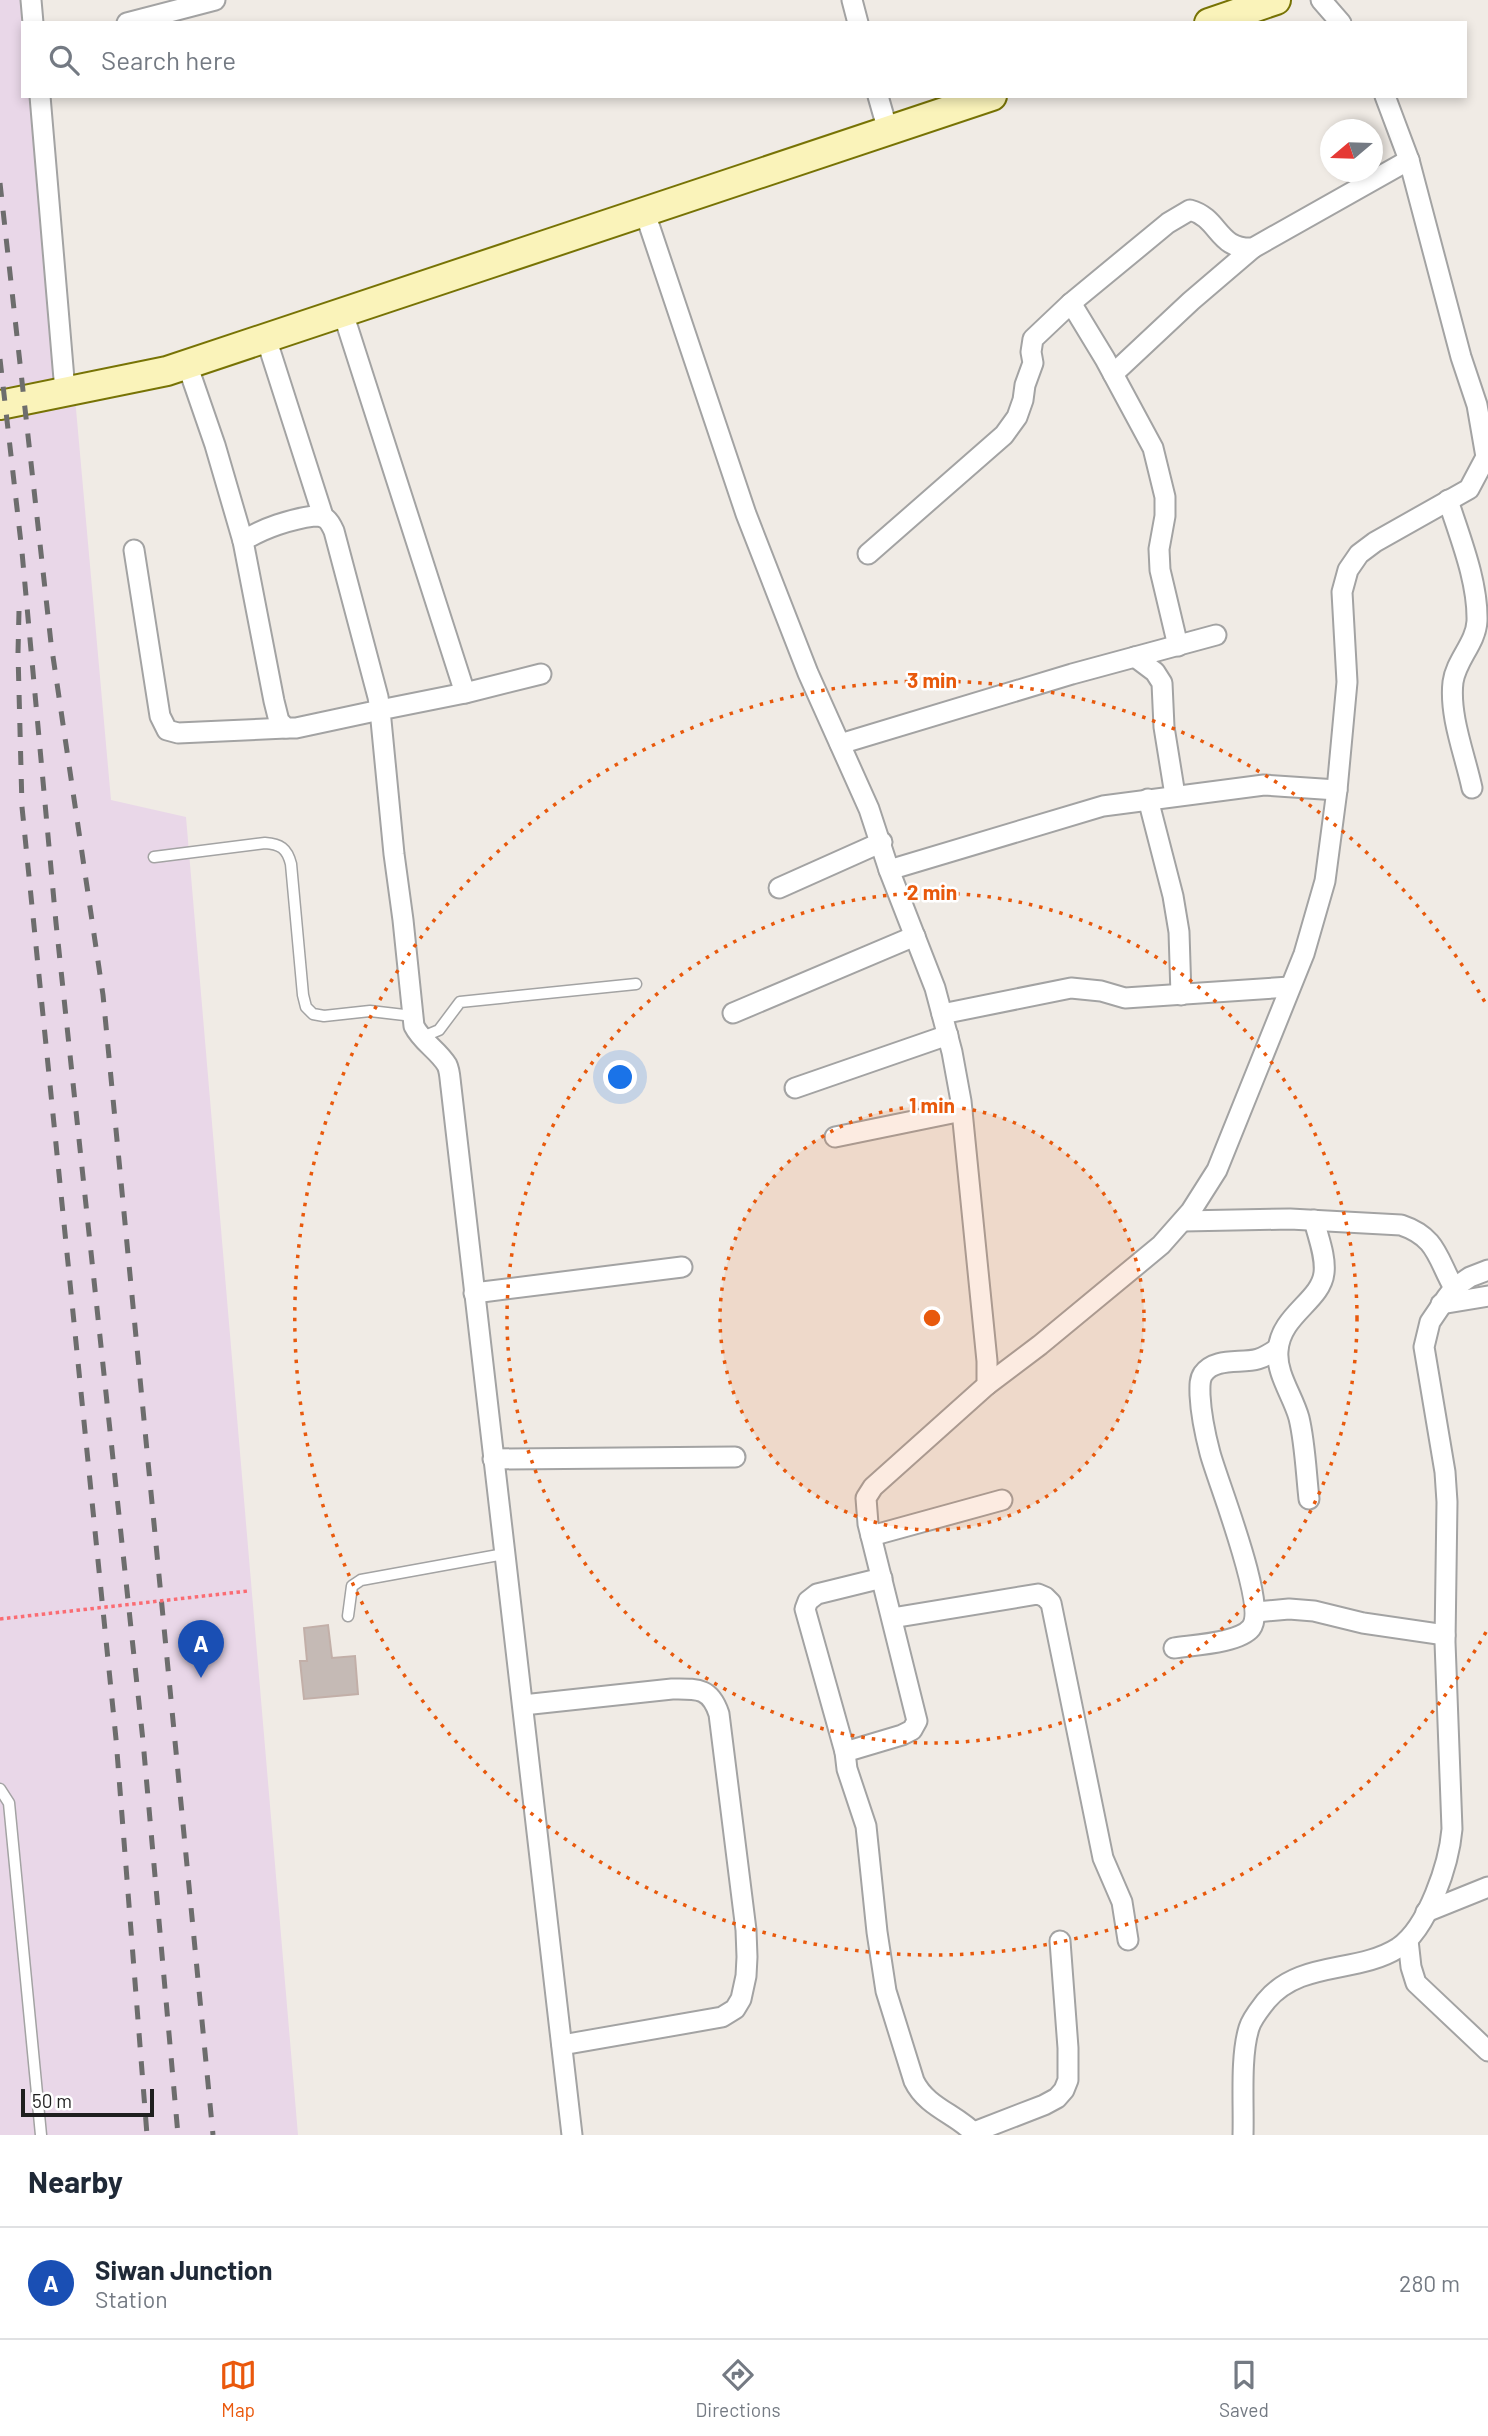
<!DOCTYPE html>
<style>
:root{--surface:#fff;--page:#f2f2f3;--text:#1f2937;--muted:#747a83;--line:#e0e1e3;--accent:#ea580c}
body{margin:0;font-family:Barlow,sans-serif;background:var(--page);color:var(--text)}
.compass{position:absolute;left:1320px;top:119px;width:63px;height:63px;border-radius:50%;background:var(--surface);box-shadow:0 4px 10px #0003;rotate:251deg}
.scale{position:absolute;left:21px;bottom:18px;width:133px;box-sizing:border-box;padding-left:7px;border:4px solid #1f1f1f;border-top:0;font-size:19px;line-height:24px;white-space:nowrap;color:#1f1f1f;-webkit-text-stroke:5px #fff;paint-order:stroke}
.you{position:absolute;left:621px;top:1078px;width:24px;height:24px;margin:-18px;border:5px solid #fff;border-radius:50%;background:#1a73e8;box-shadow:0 0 0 10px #1a73e833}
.badge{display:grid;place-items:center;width:46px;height:46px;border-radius:50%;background:var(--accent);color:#fff;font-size:23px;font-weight:700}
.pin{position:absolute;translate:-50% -58px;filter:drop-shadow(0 2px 4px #0008)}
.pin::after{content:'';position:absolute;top:37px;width:24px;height:21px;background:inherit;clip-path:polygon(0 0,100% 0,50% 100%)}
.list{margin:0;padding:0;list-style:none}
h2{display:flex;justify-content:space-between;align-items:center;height:91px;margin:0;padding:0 28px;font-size:30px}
h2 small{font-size:23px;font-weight:400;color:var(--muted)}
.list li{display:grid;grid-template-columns:46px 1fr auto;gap:21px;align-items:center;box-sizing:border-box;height:112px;padding:0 28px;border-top:2px solid var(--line)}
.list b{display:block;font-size:26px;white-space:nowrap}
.list p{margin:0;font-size:23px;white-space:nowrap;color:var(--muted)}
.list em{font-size:23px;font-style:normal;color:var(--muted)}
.icon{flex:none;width:38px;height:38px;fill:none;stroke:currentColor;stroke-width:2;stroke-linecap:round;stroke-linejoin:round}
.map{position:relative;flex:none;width:1488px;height:2135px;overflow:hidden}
.search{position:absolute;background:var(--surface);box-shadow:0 4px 10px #0003;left:21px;right:21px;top:21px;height:77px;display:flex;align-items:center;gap:18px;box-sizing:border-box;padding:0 24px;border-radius:0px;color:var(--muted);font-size:26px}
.sheet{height:203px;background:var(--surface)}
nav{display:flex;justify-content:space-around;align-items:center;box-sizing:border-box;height:98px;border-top:2px solid var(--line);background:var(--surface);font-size:19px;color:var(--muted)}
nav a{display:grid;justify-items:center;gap:4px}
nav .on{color:var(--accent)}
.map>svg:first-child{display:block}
.industrial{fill:#e9d7e8}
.building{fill:#c5bab5;stroke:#c2afa8;stroke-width:2}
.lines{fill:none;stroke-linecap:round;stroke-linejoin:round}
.lane-casing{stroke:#a3a3a3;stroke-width:13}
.street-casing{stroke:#a3a3a3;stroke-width:23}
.secondary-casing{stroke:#777305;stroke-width:32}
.lane{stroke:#fff;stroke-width:10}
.street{stroke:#fff;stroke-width:19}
.secondary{stroke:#faf3ba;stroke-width:28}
.rail{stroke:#6d6d6d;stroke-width:5;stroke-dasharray:14 14;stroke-linecap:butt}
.path-bridge{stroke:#fa6c73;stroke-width:3.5;stroke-dasharray:3.5 3.5;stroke-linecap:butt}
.ring{fill:none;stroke:#e8590c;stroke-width:3.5;stroke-dasharray:3.5 7}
.centre{fill:#e8590c;stroke:#fff;stroke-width:3.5}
.ring-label{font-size:21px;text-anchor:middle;font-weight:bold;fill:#e8590c;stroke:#fff;stroke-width:5;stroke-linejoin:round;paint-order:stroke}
</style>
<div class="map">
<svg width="1488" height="2135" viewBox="0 0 1488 2135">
<rect width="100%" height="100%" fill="#f0ebe5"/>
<polygon class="industrial" points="0,0 39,0 41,23 23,23 23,96 48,96 111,800 186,817 298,2135 0,2135"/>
<polygon class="building" points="328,1625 332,1658 355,1656 358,1694 304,1699 300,1661 307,1661 304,1628"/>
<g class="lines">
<defs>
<g id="lane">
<path d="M154,857l111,-14c15,1 22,5 26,21l12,131 3,12 7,7 11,2 46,-5 43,5"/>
<polyline points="420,1038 439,1030 460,1002 636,984"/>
<polyline points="348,1616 352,1586 361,1580 504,1554"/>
<polyline points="0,1789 9,1803 41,2135"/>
</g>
<g id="street">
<polyline points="31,0 33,23"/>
<polyline points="852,0 858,23"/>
<polyline points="1321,0 1341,23"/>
<polyline points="127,23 215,0"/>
<polyline points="40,96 65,391"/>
<polyline points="878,96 888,131"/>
<path d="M645,213l101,301 62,159 61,136 20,61 46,118 17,64 9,49 26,260v24l-114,102 -7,11 2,26 49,197 -5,9 -10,5 -57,17 2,17 19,57 11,106 9,59 28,90c13,27 43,33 62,54"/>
<polyline points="1071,303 1105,359 1153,448 1165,497 1165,516 1159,549 1160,570 1178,646"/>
<polyline points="343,313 465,693"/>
<polyline points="266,338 323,516"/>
<polyline points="187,364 215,445 243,541"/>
<polyline points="1113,374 1191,301 1253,248"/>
<path d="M1448,500c12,38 30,81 29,121 -1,22 -21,39 -24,61 -4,34 12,73 19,106"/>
<path d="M314,516c12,0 15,4 20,15l44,166 2,13 -84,18h-10l-7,-7 -5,-20 -31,-160c20,-13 48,-22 71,-25z"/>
<polyline points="134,550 160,716 167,730 178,733 286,728"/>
<path d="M868,554l136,-119 13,-18 6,-17 2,-15 8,-22 -2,-11 2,-13 38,-36 97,-80 22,-13c30,8 27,40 63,38l156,-88"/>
<polyline points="1135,657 1155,672 1162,683 1164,727 1175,795"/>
<path d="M541,674l-76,19 -85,17 14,144 9,66 11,106c8,16 24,24 33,39 3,6 3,15 4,22l121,1048"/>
<polyline points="840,744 1072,674 1216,635"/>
<polyline points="1148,799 1173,896 1179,932 1181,995"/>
<polyline points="889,870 1103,806 1264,785 1337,790"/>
<polyline points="779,888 882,842"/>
<polyline points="733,1013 915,936"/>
<polyline points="942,1014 1071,988 1101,991 1125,998 1290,987"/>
<polyline points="795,1088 948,1035"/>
<polyline points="835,1137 962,1111"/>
<path d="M1183,1221l107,-2 111,6c36,12 36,33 53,63"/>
<polyline points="474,1293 682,1267"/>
<polyline points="1441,1304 1488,1296"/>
<polyline points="987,1385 1040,1345 1161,1245 1191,1211 1217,1170 1304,954 1325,881 1337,790 1347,682 1342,592 1348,570 1359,554 1375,542 1469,489 1486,457 1477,405 1461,357 1409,160 1385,96"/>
<polyline points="493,1459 735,1457"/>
<path d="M1309,1499c-3,-27 -4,-56 -10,-81 -6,-22 -23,-44 -21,-67 2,-36 43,-50 46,-78 2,-17 -6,-36 -10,-53"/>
<polyline points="871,1536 1002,1500"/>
<polyline points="1256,1612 1289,1609 1314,1611 1363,1623 1445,1635"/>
<polyline points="892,1618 1038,1594 1045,1597 1051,1603 1103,1858 1122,1902 1128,1940"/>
<path d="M1174,1648c19,-3 65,-5 77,-20 17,-22 -33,-145 -41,-175 -5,-19 -9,-38 -10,-58 0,-7 -1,-15 3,-21 12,-17 38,-10 55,-15 7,-2 13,-6 19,-10"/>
<path d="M523,1705l149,-16c25,0 38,-2 47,25l27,216 1,27 -1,19 -5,23 -6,10 -13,8 -160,28"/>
<polyline points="845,1752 805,1609 808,1601 817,1594 882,1578"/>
<polyline points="1426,1912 1488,1887"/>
<polyline points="1408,1940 1411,1967 1416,1983 1488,2051"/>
<polyline points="974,2132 1044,2105 1057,2098 1064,2090 1068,2080 1068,2048 1060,1941"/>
<path d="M1243,2135c1,-31 -3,-78 6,-107 3,-10 11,-19 17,-27 34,-41 91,-27 132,-53 30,-20 51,-84 54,-119l-7,-187 2,-140 -2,-30 -21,-125 6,-25 17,-25 7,-9 16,-11 18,-7"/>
</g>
<g id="secondary">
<polyline points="1209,23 1276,0"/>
<polyline points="0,405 167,371 992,96"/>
</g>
</defs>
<use href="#lane" class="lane-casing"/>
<use href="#street" class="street-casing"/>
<use href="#secondary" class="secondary-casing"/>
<use href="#lane" class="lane"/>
<use href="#street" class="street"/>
<use href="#secondary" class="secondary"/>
<g class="rail">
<polyline points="0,183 51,643 103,995 213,2135"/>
<polyline points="0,359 22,552 56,923 143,1741 178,2135"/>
<polyline points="19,611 18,653 22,807 116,1739 147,2135"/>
</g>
<polyline class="path-bridge" points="0,1619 248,1591"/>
</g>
<circle cx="932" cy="1318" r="212" fill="#e8590c" fill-opacity=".12"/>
<g class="ring">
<circle cx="932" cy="1318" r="212"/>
<circle cx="932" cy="1318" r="425"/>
<path d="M1486 1632A637 637 0 1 1 1486 1004"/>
</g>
<circle cx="932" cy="1318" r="10" class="centre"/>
<g class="ring-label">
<text x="932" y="688">3 min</text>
<text x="932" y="900">2 min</text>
<text x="932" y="1113">1 min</text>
</g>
</svg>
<svg class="compass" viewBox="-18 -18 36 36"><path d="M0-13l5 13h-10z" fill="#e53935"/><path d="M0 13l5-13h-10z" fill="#747a83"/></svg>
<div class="scale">50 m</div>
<div class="you"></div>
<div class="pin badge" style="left:201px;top:1678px;background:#1a4fb4">A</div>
<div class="search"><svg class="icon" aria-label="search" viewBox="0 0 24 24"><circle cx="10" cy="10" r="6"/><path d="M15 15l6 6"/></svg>Search here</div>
</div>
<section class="sheet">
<h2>Nearby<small></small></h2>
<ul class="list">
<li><span class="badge" style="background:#1a4fb4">A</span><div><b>Siwan Junction</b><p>Station</p></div><em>280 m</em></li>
</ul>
</section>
<nav>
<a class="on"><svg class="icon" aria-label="map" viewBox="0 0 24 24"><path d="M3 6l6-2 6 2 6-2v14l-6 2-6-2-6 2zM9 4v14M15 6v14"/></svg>Map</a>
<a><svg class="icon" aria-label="directions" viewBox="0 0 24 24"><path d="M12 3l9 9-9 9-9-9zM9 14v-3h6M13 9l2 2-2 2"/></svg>Directions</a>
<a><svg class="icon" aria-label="saved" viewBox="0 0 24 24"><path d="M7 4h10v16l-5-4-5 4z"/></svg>Saved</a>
</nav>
